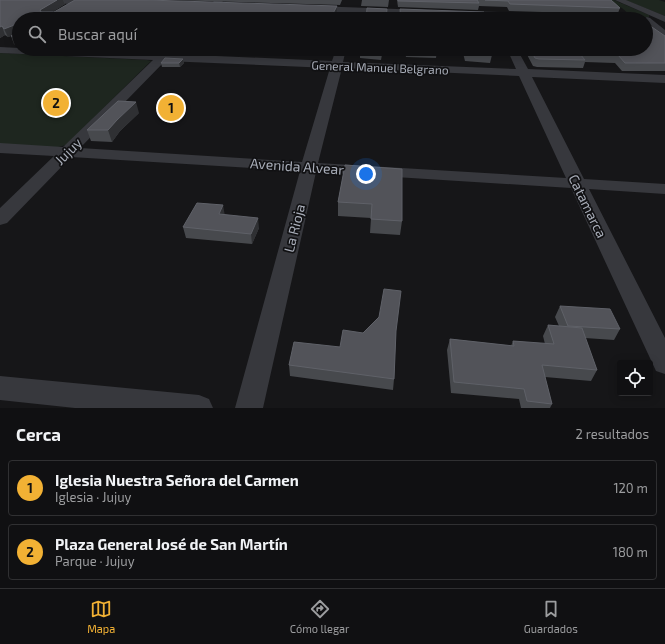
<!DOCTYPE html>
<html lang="es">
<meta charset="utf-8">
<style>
:root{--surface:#101012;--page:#19191b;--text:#f1f3f6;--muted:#9c9d9f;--line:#303032;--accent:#f2b134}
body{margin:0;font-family:"Exo 2",sans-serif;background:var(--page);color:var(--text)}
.controls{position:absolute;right:12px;bottom:12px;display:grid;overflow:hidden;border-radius:4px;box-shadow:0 2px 10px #0003}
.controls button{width:36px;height:36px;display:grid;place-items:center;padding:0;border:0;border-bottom:1px solid var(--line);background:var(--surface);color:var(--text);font:20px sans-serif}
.you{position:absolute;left:366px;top:174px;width:14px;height:14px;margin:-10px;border:3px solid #fff;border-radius:50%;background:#1a73e8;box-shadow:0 0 0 6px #1a73e833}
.badge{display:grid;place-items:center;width:26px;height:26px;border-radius:50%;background:var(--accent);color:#111;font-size:13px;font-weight:700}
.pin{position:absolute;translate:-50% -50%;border:2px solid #fff;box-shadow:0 1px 4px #0006}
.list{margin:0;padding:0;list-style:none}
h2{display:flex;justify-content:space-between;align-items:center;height:52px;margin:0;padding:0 16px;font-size:17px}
h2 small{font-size:13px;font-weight:400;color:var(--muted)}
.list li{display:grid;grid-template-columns:26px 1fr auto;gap:12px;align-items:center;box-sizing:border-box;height:56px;margin:0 8px 8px;padding:0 8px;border:1px solid var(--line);border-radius:4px}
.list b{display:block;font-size:15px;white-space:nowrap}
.list p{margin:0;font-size:13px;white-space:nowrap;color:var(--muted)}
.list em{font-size:13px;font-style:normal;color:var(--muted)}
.icon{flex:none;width:22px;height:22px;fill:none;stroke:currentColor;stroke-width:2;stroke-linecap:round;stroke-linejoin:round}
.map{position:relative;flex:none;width:665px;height:408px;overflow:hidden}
.search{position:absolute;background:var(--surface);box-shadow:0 2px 10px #0003;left:12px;right:12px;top:12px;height:44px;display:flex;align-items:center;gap:10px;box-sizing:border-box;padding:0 14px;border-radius:22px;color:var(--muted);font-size:15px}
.sheet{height:180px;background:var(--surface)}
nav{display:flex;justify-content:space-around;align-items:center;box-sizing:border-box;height:56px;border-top:1px solid var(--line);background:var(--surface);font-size:11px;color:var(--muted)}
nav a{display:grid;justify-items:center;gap:2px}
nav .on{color:var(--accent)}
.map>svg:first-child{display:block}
.green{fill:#1e261f}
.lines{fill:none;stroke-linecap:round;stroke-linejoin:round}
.minor{fill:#37383d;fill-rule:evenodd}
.wall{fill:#47494d}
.shaded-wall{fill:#2f3033}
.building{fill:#525359;stroke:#5f6168}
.labels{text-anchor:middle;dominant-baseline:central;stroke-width:3.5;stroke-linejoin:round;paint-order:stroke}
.far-street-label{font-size:12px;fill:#a8adb8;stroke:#111113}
.street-label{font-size:14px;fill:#a8adb8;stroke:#111113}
</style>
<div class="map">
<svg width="665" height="408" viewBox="0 0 665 408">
<rect width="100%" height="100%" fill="#161618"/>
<g class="green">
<polygon points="601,0 614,0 649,15 649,17 632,17 622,8"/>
<polygon points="625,0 659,0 665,2 665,16"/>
<polygon points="0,53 147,60 151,61 66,145 54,148 0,144"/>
</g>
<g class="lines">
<g class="minor">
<polygon points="42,0 100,0 102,2 98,5 46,3"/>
<polygon points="215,0 224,0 206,19 196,19"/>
<polygon points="615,0 626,0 665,16 665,22"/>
<polygon points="314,6 424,10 429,13 424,16 311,11 310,9"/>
<polygon points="461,11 540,13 545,16 540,19 458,16 456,14"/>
<polygon points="647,17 650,18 665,30 665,38 661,37 646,24 646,19 643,19"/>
<path d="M0,47l19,1v1l140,5 7,-4 4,1 1,3 161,7 4,-12h10l-3,13 173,7 -9,-20h10l11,20 137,6v8l-133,-6 52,102 81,5v10l-76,-5 76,149v36l-9,-3 -85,-183 -255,-16 -53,236h-28l65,-237 -229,-14 -64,66 -7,2v-17l54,-52 -54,-3v-10l63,4 90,-87 -153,-7zM165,61l165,7 -28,94 -222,-14zM342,68l177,8 47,102 -248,-15z"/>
<polygon points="0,376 199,395 209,399 213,408 75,408 0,400"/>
</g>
</g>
<g class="wall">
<polygon points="0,0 63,0 65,4 52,12 337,14 19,19 19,47 14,44 11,36 8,37 5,35 0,38"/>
<polygon points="171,0 342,0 340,5"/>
<polygon points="362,0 389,0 388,7 361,6"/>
<polygon points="397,0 611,0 620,8 618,13 640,19 514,19 516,13 575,13 509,11 507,7 479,6 478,10 398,7"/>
<polygon points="400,9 488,19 400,19 399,16"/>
<polygon points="665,36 665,71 622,71 615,63 585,62 583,68 537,67 533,66 524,49 646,49"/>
<polygon points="106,49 138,49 135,51 106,50"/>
<polygon points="174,49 231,49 228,51 214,52 212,54 175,53"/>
<polygon points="383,49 381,60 360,58 360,50"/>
<polygon points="404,49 437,49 436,58 406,57"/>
<polygon points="462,49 491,49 492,55 490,63 465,61"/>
<polygon points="183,59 184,63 180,67 162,67 161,63"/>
<polygon points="139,113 120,131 112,142 91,141 87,130"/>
<polygon points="345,165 402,221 400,235 370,233 371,218 338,216 338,202"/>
<polygon points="225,215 259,228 252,244 186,238 183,227"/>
<polygon points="560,306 620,329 614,340 585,338 597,370 591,381 545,377 552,404 550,408 521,408 519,399 451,393 447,350 450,339 511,346 513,341 545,344 543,336 548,325 559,326 555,317"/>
<polygon points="396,331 394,379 393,390 290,376 289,365 340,347 363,333"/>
</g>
<g class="shaded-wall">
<polygon points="57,0 63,0 65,4 43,18 40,10"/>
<polygon points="337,6 337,14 335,19 330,19"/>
<polygon points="17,24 19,33 8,37 4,29"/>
<polygon points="2,26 5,35 0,38 0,27"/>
<polygon points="211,49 231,49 228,51 214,52 212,54"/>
<polygon points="183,59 184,63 180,67 179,63"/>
<polygon points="136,102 139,113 120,131 112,142 108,130 117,120"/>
<polygon points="223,205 225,216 219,214"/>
<polygon points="258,218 259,228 252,244 251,234"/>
</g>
<g class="building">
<polygon points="0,0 57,0 40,10 41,12 54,12 75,0 147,0 337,6 330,19 19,19 19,39 17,39 11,36 17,31 17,24 4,29 2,26 0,27"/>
<polygon points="398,0 477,0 479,3 398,1"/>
<polygon points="485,0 611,0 620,8 510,4 508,1"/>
<polygon points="367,8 387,9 386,19 366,19"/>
<polygon points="400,9 484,12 488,19 401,19"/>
<polygon points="516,13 632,13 640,19 519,19"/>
<polygon points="646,23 665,36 665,63 625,63 618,55 580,54 585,60 539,59 535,58 530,49 646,49"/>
<polygon points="361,49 382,49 382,52 360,50"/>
<polygon points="411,49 437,49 437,50"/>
<polygon points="466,49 491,49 492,55 467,53"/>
<polygon points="165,58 183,59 179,63 161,63"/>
<polygon points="118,101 136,102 117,120 108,130 87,130"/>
<polygon points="345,165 402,169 402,221 371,219 372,204 338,202"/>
<polygon points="197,203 223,205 219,214 258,218 251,234 183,227"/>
<polygon points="384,289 401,291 396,331 394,379 289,365 294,342 340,347 343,330 363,333 379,317"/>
<polygon points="560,306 610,309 620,329 568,326"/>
<polygon points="548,325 582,328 597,370 542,365 552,404 527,401 524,389 454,382 450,339 514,346 513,341 554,344"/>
</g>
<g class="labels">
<g class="far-street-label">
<text transform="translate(380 67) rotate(2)">General Manuel Belgrano</text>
</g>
<g class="street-label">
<text transform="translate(68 151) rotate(-45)">Jujuy</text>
<text transform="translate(297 166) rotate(4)">Avenida Alvear</text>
<text transform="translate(588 206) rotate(64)">Catamarca</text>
<text transform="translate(294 228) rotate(-76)">La Rioja</text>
</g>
</g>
</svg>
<div class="controls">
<button><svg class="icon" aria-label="locate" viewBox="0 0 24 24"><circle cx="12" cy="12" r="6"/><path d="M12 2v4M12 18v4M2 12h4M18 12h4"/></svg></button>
</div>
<div class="you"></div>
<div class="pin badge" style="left:171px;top:108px">1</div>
<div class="pin badge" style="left:56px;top:103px">2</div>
<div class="search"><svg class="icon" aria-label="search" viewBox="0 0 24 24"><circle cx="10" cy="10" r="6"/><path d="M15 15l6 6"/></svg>Buscar aquí</div>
</div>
<section class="sheet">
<h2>Cerca<small>2 resultados</small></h2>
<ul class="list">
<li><span class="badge">1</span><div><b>Iglesia Nuestra Señora del Carmen</b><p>Iglesia · Jujuy</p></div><em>120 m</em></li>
<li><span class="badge">2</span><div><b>Plaza General José de San Martín</b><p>Parque · Jujuy</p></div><em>180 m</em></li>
</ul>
</section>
<nav>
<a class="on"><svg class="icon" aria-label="map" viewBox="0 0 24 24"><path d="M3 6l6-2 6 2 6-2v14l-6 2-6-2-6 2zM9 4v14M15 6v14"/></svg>Mapa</a>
<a><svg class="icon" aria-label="directions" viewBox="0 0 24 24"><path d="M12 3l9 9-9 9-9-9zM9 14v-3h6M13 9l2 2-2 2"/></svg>Cómo llegar</a>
<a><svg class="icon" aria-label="saved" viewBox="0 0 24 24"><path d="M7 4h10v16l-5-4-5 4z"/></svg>Guardados</a>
</nav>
